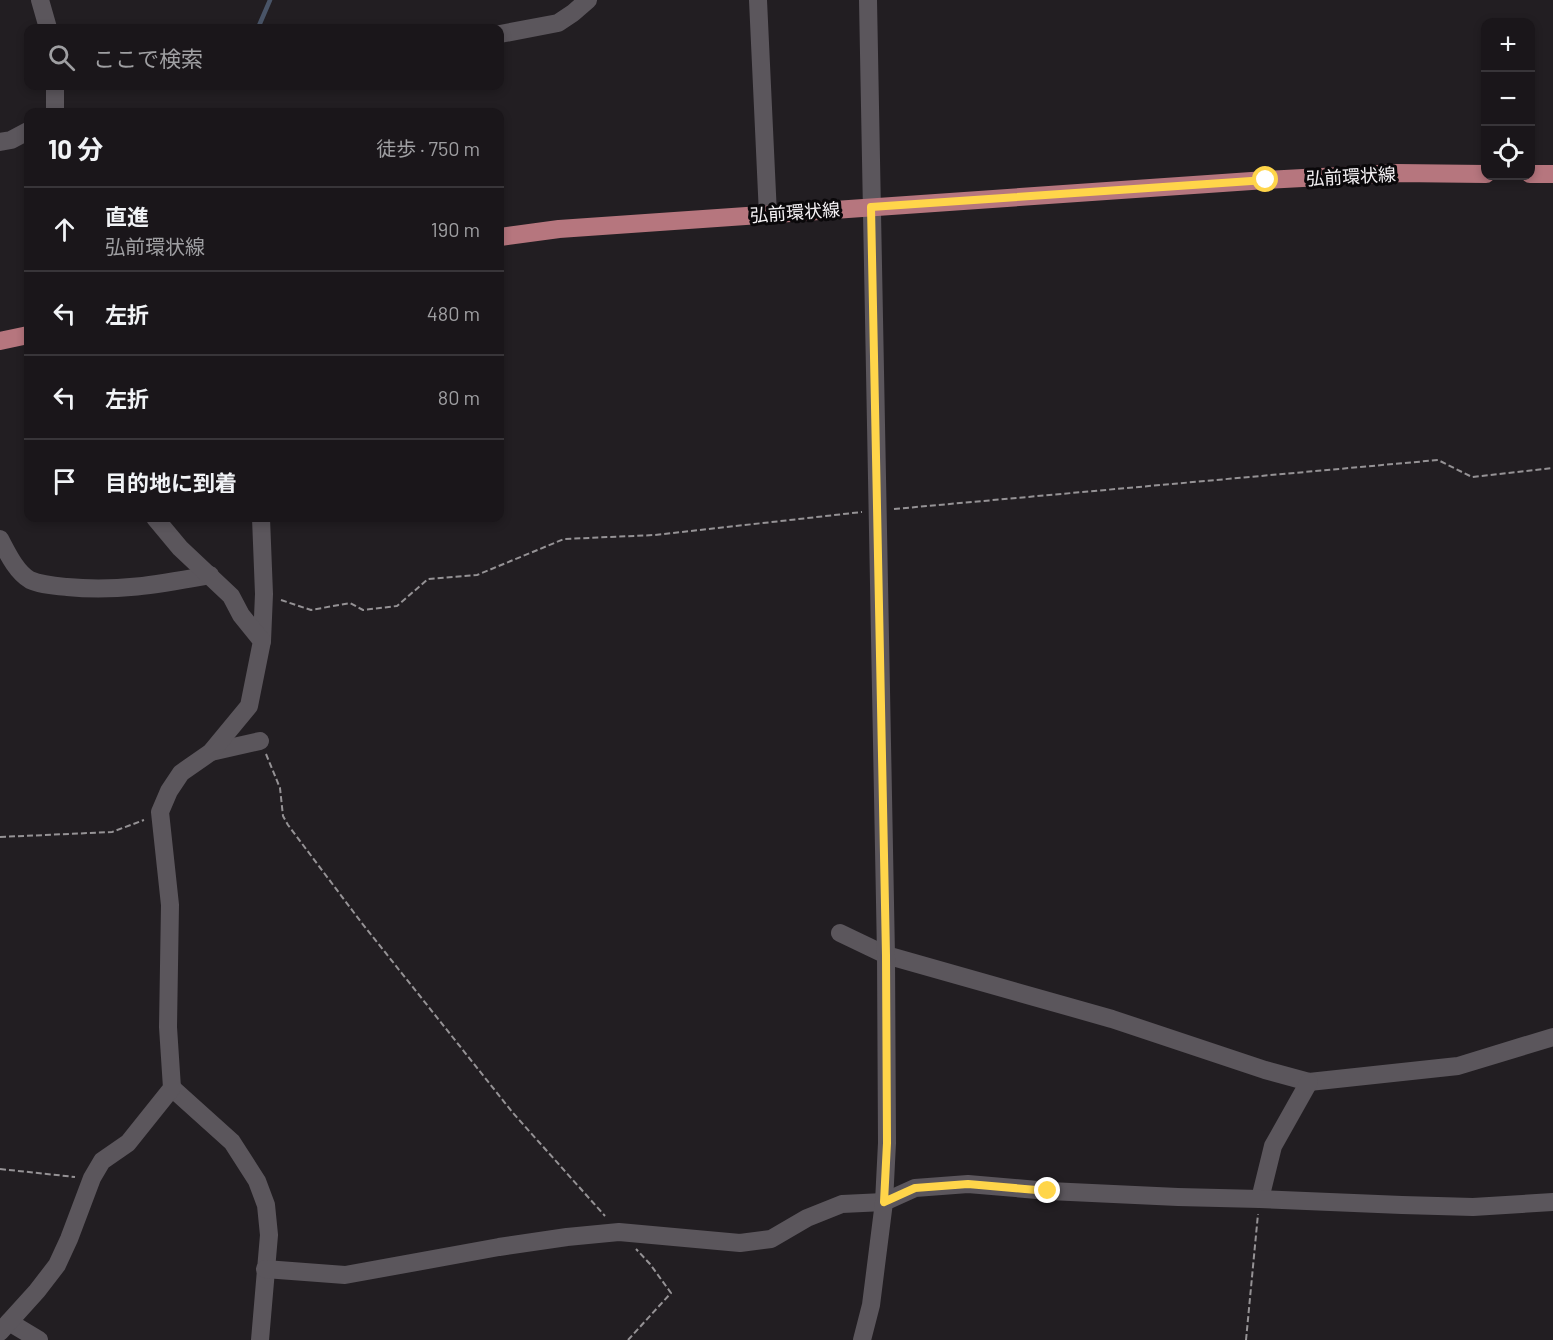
<!DOCTYPE html>
<html lang="ja">
<meta charset="utf-8">
<style>
:root{--surface:#1a161a;--page:#231f23;--text:#f1f3f6;--muted:#9f9fa2;--line:#383539}
body{margin:0;font-family:Barlow,"Noto Sans JP",sans-serif;background:var(--page);color:var(--text)}
.controls{position:absolute;right:18px;top:18px;display:grid;overflow:hidden;border-radius:12px;box-shadow:0 3px 9px #0003}
.controls button{width:54px;height:54px;display:grid;place-items:center;padding:0;border:0;border-bottom:2px solid var(--line);background:var(--surface);color:var(--text);font:30px sans-serif}
.stop{position:absolute;width:18px;height:18px;margin:-14px;border:4px solid #ffd54a;border-radius:50%;background:#fff}
.stop.end{background:#ffd54a;border-color:#fff;box-shadow:0 2px 6px #0008}
.list{margin:0;padding:0;list-style:none}
h2{display:flex;justify-content:space-between;align-items:center;height:78px;margin:0;padding:0 24px;font-size:26px}
h2 small{font-size:20px;font-weight:400;color:var(--muted)}
.list li{display:grid;grid-template-columns:39px 1fr auto;gap:18px;align-items:center;box-sizing:border-box;height:84px;padding:0 24px;border-top:2px solid var(--line)}
.list b{display:block;font-size:22px;white-space:nowrap}
.list p{margin:0;font-size:20px;white-space:nowrap;color:var(--muted)}
.list em{font-size:20px;font-style:normal;color:var(--muted)}
.icon{flex:none;width:33px;height:33px;fill:none;stroke:currentColor;stroke-width:2;stroke-linecap:round;stroke-linejoin:round}
.map{position:relative;flex:none;width:1553px;height:1340px;overflow:hidden}
.search{position:absolute;background:var(--surface);box-shadow:0 3px 9px #0003;left:24px;top:24px;width:480px;height:66px;display:flex;align-items:center;gap:15px;box-sizing:border-box;padding:0 21px;border-radius:12px;color:var(--muted);font-size:22px}
.panel{position:absolute;background:var(--surface);box-shadow:0 3px 9px #0003;left:24px;top:108px;width:480px;height:414px;border-radius:12px}
.map>svg:first-child{display:block}
.lines{fill:none;stroke-linecap:round;stroke-linejoin:round}
.stream{stroke:#495467;stroke-width:4.5}
.path{stroke:#959295;stroke-width:2;stroke-dasharray:6 3;stroke-linecap:butt}
.minor{stroke:#5b565c;stroke-width:18}
.major{stroke:#b6767e;stroke-width:18}
.route{stroke:#ffd54a;stroke-width:8}
.labels{text-anchor:middle;dominant-baseline:central;stroke-width:6;stroke-linejoin:round;paint-order:stroke}
.street-label{font-size:18px;fill:#f4f1f4;stroke:#0a080a}
</style>
<div class="map">
<svg width="1553" height="1340" viewBox="0 0 1553 1340">
<rect width="100%" height="100%" fill="#221e22"/>
<g class="lines">
<polyline class="stream" points="258,28 270,0"/>
<g class="path">
<polyline points="894,509 1438,460 1472,477 1553,468"/>
<polyline points="281,600 311,610 350,603 363,610 397,606 428,579 477,575 564,539 655,535 862,512"/>
<polyline points="266,754 280,788 283,816 288,825 361,922 513,1113 605,1216"/>
<polyline points="0,837 112,832 144,820"/>
<polyline points="0,1169 75,1177"/>
<polyline points="628,1340 671,1293 650,1264 636,1249"/>
<polyline points="1246,1340 1258,1214"/>
</g>
<g class="minor">
<polyline points="40,0 48,28"/>
<polyline points="758,0 768,215"/>
<polyline points="500,34 558,23 573,13 588,0"/>
<polyline points="55,86 55,112"/>
<polyline points="0,142 11,140 28,131"/>
<polyline points="261,518 264,594 262,641"/>
<path d="M0,539c7,13 16,33 30,41 11,5 25,6 37,7 51,5 93,-3 143,-12"/>
<polyline points="211,752 260,741"/>
<polyline points="840,933 886,955 1112,1019 1265,1070 1309,1082 1458,1066 1553,1037"/>
<polyline points="172,1088 232,1142 257,1181 266,1205 269,1235 260,1340"/>
<polyline points="1260,1199 1273,1146 1309,1082"/>
<polyline points="265,1269 345,1275 499,1247 567,1237 619,1232 740,1243 771,1239 807,1218 842,1204 884,1202 915,1188 968,1184 1049,1191 1178,1197 1260,1199 1402,1205 1473,1207 1553,1202"/>
<polyline points="9,1322 39,1340"/>
<polyline points="0,1332 37,1291 57,1265 69,1239 92,1178 102,1161 128,1143 172,1088 168,1027 170,905 160,812 169,791 181,773 211,752 249,706 262,641 241,615 231,596 180,548 155,518"/>
<polyline points="862,1340 871,1305 884,1202 887,1143 886,955 868,0"/>
</g>
<g class="major">
<polyline points="1530,174 1553,174"/>
<polyline points="500,237 559,229 1266,180 1397,173 1486,174"/>
<polyline points="0,341 28,335"/>
</g>
</g>
<g class="lines">
<polyline class="route" points="1048,1191 968,1184 915,1188 884,1202 887,1143 886,955 871,207 1266,180"/>
</g>
<g class="labels">
<g class="street-label">
<text transform="translate(1351 176) rotate(-3)">弘前環状線</text>
<text transform="translate(795 212) rotate(-4)">弘前環状線</text>
</g>
</g>
</svg>
<div class="controls">
<button>+</button>
<button>−</button>
<button><svg class="icon" aria-label="locate" viewBox="0 0 24 24"><circle cx="12" cy="12" r="6"/><path d="M12 2v4M12 18v4M2 12h4M18 12h4"/></svg></button>
</div>
<div class="stop" style="left:1266px;top:180px"></div>
<div class="stop end" style="left:1048px;top:1191px"></div>
<div class="search"><svg class="icon" aria-label="search" viewBox="0 0 24 24"><circle cx="10" cy="10" r="6"/><path d="M15 15l6 6"/></svg>ここで検索</div>
<section class="panel">
<h2>10 分<small>徒歩 · 750 m</small></h2>
<ul class="list">
<li><svg class="icon" aria-label="ahead" viewBox="0 0 24 24"><path d="M12 20V5M6 11l6-6 6 6"/></svg><div><b>直進</b><p>弘前環状線</p></div><em>190 m</em></li>
<li><svg class="icon" aria-label="left" viewBox="0 0 24 24"><path d="M17 20v-9H6M10 6l-5 5 5 5"/></svg><div><b>左折</b></div><em>480 m</em></li>
<li><svg class="icon" aria-label="left" viewBox="0 0 24 24"><path d="M17 20v-9H6M10 6l-5 5 5 5"/></svg><div><b>左折</b></div><em>80 m</em></li>
<li><svg class="icon" aria-label="arrive" viewBox="0 0 24 24"><path d="M6 21V4h12l-3 4 3 4H6"/></svg><div><b>目的地に到着</b></div></li>
</ul>
</section>
</div>
